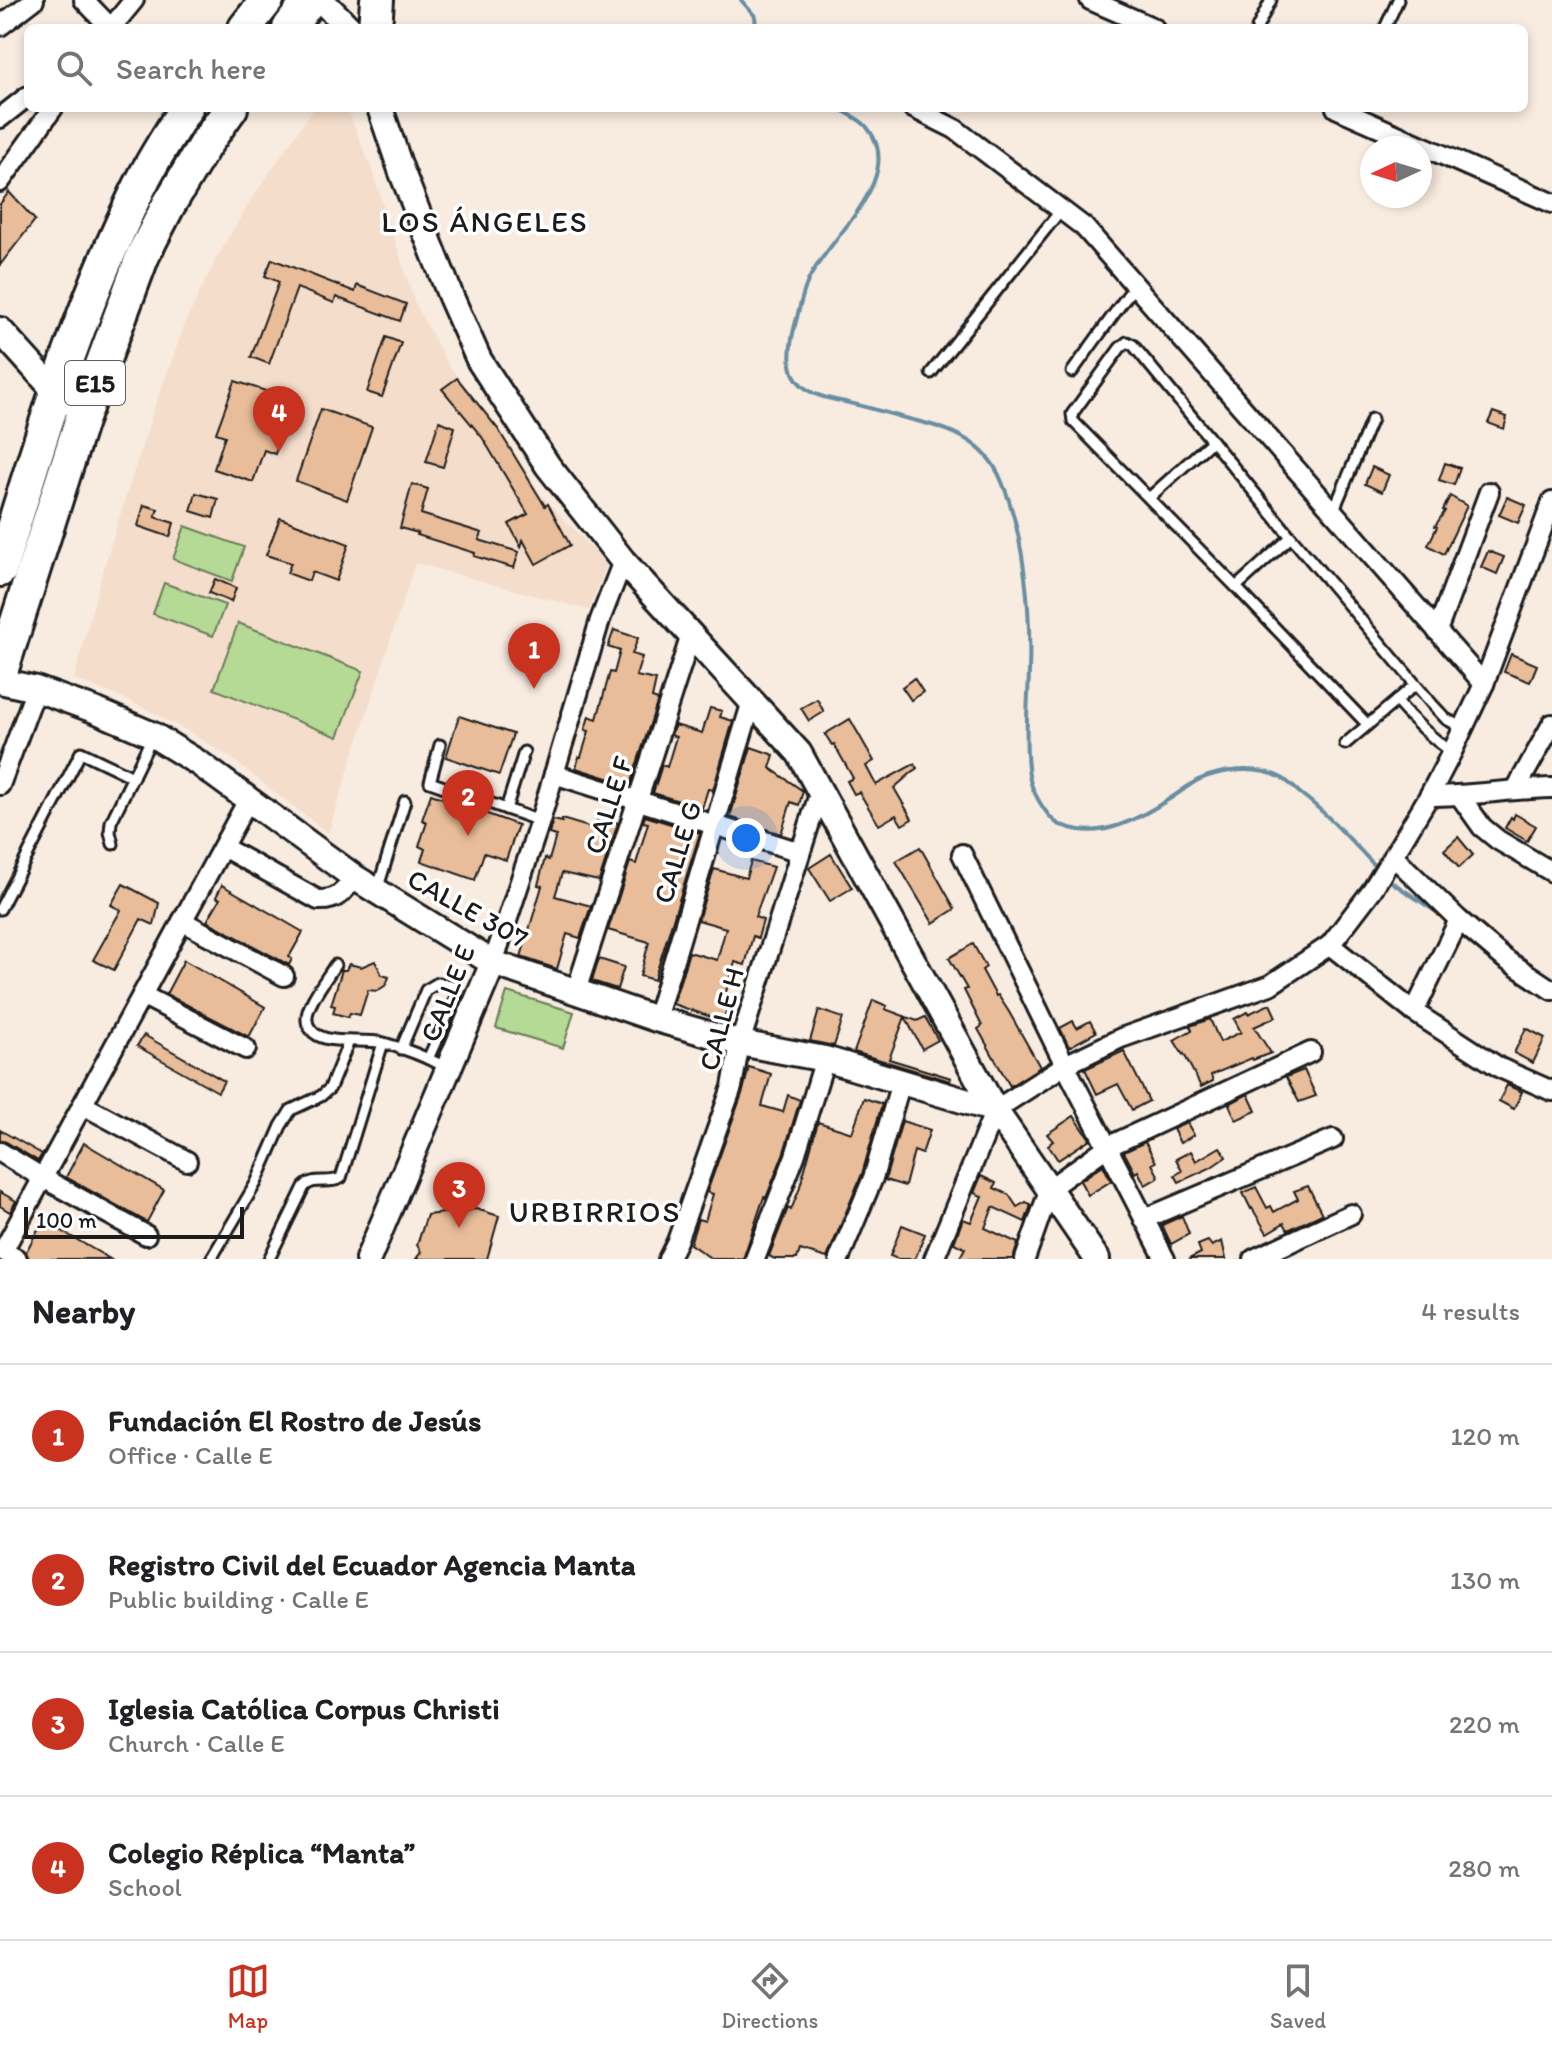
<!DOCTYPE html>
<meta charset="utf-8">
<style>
:root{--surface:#fff;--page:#f2f2f2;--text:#202124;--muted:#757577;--line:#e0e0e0;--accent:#c8321e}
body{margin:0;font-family:Itim,sans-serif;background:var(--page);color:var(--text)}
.compass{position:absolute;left:1360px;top:136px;width:72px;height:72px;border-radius:50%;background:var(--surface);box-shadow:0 4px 12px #0003;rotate:266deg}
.scale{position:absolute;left:24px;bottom:20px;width:220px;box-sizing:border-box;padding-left:8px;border:4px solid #1c1c1c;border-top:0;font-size:22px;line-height:28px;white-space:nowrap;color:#1c1c1c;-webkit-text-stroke:6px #fff;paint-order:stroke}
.you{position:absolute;left:746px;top:838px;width:28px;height:28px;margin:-20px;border:6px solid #fff;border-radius:50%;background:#1a73e8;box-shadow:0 0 0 12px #1a73e833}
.badge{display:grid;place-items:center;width:52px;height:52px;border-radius:50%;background:var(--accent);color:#fff;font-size:26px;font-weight:700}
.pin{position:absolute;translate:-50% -66px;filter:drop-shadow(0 2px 4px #0008)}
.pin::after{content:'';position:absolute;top:42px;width:28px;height:24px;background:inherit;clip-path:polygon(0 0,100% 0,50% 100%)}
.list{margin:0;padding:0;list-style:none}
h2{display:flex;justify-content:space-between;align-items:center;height:104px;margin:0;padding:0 32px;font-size:34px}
h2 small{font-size:26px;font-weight:400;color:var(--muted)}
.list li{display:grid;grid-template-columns:52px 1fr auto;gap:24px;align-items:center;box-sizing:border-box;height:144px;padding:0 32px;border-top:2px solid var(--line)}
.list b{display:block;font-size:30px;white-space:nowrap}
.list p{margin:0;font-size:26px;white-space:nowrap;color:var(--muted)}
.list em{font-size:26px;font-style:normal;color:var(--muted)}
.icon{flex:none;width:44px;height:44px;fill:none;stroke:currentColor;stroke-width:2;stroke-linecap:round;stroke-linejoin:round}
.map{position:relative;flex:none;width:1552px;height:1259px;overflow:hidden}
.search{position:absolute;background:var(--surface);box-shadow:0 4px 12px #0003;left:24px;right:24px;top:24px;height:88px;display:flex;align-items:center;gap:20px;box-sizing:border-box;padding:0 28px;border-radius:12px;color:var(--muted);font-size:30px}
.sheet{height:680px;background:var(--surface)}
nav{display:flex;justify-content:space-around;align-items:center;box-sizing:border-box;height:112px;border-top:2px solid var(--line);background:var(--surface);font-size:22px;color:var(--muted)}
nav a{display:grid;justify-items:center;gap:4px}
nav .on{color:var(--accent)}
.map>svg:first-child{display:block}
.built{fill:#f4ddcb}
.green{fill:#b5da95;stroke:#687b58;stroke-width:2}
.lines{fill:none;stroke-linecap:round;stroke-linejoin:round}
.stream{stroke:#688ea2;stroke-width:4}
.building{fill:#e9bd99;stroke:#1c1c1c;stroke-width:2}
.lane-casing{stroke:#1c1c1c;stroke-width:15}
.street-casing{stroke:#1c1c1c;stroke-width:24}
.secondary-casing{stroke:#1c1c1c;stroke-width:30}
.highway-casing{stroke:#1c1c1c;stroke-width:38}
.lane{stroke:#fff;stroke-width:9}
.street{stroke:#fff;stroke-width:18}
.secondary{stroke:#fff;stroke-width:24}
.highway{stroke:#fff;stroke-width:32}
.labels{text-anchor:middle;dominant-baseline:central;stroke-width:7;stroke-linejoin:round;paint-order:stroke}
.shield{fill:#fff;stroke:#606060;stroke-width:2}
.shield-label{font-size:26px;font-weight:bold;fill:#1c1c1c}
.street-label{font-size:28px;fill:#1c1c1c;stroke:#fff}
.neighbourhood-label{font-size:30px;letter-spacing:2px;fill:#1c1c1c;stroke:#fff}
</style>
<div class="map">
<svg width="1552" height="1259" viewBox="0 0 1552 1259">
<rect width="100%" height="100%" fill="#f8ebe0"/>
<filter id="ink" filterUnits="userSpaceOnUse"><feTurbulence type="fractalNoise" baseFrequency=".0125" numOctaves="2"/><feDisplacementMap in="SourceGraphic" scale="16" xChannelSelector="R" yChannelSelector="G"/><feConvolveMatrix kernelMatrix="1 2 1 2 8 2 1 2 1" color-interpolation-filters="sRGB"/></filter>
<g filter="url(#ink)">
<polygon class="built" points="314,108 347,108 372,170 415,303 448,365 497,425 542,496 607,564 589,610 415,563 328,833 228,756 188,731 130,701 74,679 99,584 126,496 154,409 186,321 215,261 249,203"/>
<g class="green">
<polygon points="185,526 244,547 232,581 173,559"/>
<polygon points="164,583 225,605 213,636 153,614"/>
<polygon points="238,623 363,671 338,737 214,689"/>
<polygon points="507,992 574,1012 563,1048 496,1028"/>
</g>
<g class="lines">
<g class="stream">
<polyline points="741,0 755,16 756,28"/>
<path d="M838,108c8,5 20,10 27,17 46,51 -38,113 -57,156 -6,13 -9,30 -13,44 -4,15 -8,35 -1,50 11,21 34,23 55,28 19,4 37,10 56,15 41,10 80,20 97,64 23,54 29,132 27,190 -1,34 -5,70 0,103 2,15 16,40 29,49 1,1 11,3 12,4 33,10 68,-9 96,-27 11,-6 21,-15 32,-21 24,-11 58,-14 82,-3 7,3 14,11 20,16 29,22 53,50 78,76"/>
<polyline points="1387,879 1441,915"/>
</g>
</g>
<g class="building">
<polygon points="9,192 35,220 0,265 0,204"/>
<polygon points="272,259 355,292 357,285 406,304 400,321 336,297 334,303 297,288 269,364 251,357 279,282 265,276"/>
<polygon points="386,337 401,343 382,397 367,392"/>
<polygon points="457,378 498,429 545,506 548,504 570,545 536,564 523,540 521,547 509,524 528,514 482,437 442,389"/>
<polygon points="235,381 293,400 275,454 264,450 253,482 214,469 225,436 216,433"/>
<polygon points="321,409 372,427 347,500 296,481"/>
<polygon points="1493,412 1507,417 1504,429 1488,423"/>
<polygon points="439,421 455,427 443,467 426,462"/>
<polygon points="1445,463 1460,468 1454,485 1439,480"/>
<polygon points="1372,467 1389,475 1382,492 1365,484"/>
<polygon points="412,484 428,489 421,514 482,533 479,540 519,552 514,568 474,556 475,553 417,535 418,533 400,528"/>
<polygon points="196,493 218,499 213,518 191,511"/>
<polygon points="1450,496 1467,506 1444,554 1428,545 1437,527 1435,526 1445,511 1443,510"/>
<polygon points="1507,497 1526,505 1518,523 1499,515"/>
<polygon points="144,505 158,509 155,517 174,523 170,537 138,526"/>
<polygon points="280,518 349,544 336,581 312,572 309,581 287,573 291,563 266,555"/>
<polygon points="1488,551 1504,557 1497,574 1481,567"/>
<polygon points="215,579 236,588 231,602 209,593"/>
<polygon points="614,630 638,638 632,654 642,657 636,676 656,680 652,698 658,700 630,785 576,768 579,757 581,757 589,731 585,730 589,716 597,719 610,672 614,673 620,651 608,647"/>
<polygon points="1511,654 1537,665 1530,682 1504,672"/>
<polygon points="914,678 923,692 911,700 902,687"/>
<polygon points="817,699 824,712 809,721 801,708"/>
<polygon points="710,708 722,711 720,717 733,721 713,790 708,789 702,808 653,793 662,765 667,767 676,737 671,735 675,725 702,733"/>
<polygon points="459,716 513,734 499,775 446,757"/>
<polygon points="850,719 874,761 866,766 876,785 914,764 917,768 894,788 912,819 902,825 896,815 879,825 859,792 854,794 847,781 853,778 834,744 832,745 825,734"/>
<polygon points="751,747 774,755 770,768 803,791 799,805 791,802 781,834 730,817"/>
<polygon points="431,794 518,825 506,860 484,853 475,880 421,861 425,849 419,846 427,822 422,820"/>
<polygon points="1515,814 1536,826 1527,841 1505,828 1511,817 1513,819"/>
<polygon points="645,816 700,833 654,980 640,976 649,942 608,930 630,862 636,864 648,823 643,822"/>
<polygon points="598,818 618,823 599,881 562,873 555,896 591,906 580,938 567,934 557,969 521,957 542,886 538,885 545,858 549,860 556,836 549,834 553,820 562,822 562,819 595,829"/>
<polygon points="1458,837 1473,855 1459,868 1444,850"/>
<polygon points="920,847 955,909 933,923 896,861"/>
<polygon points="831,854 852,888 830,901 809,868"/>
<polygon points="751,861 773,867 755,917 763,920 758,938 753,936 745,965 735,962 722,1005 728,1007 723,1021 673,1004 689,952 717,960 726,928 698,920 714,869 746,878"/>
<polygon points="123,884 159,903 154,925 141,919 114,970 93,960 121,910 111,905"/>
<polygon points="222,885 303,932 289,957 292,959 289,965 207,921 220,899 216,897"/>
<polygon points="973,944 986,967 982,970 996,996 998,995 1009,1012 1040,1067 1010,1086 978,1029 982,1026 964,990 967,989 949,958"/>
<polygon points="599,959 624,967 617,989 592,981"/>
<polygon points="184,960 265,1007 249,1037 166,994"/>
<polygon points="375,961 382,975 389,977 386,985 377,991 368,990 360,1015 350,1013 348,1017 333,1013 335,1006 331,1005 342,970 346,970 349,964 361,967"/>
<polygon points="873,1000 887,1006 885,1009 917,1021 925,1017 938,1040 922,1049 905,1017 889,1059 951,1078 950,1081 854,1052"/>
<polygon points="1270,1004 1276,1017 1254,1027 1271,1053 1253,1060 1252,1058 1211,1075 1213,1081 1201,1087 1184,1054 1183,1055 1174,1040 1192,1030 1190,1026 1210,1019 1220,1042 1241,1032 1234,1019 1247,1012 1248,1014"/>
<polygon points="819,1010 843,1018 834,1046 810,1041"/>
<polygon points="1073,1021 1077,1028 1090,1021 1096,1032 1069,1047 1060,1028"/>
<polygon points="1526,1028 1545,1038 1533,1063 1514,1053"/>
<polygon points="144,1035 224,1081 218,1092 137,1046"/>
<polygon points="1124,1051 1149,1101 1132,1110 1118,1084 1097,1094 1085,1069"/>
<polygon points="749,1067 771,1074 762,1106 783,1112 788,1095 800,1100 784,1152 766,1198 764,1197 743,1259 712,1259 690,1244 698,1219 705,1221 713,1194 707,1192 743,1091"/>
<polygon points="1304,1070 1316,1096 1299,1102 1286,1077"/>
<polygon points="1507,1085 1522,1092 1514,1109 1499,1101"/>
<polygon points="1248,1094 1256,1111 1236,1120 1229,1104"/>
<polygon points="864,1098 882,1104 862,1174 827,1258 800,1250 797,1259 775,1259 769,1256 788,1208 791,1210 799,1190 818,1122 852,1133"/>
<polygon points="1074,1116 1090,1139 1058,1160 1048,1145 1053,1141 1047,1134"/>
<polygon points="902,1121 930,1130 922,1154 914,1151 905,1186 885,1180"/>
<polygon points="1187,1123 1194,1135 1180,1143 1173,1129"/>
<polygon points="0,1130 42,1154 38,1161 6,1142 0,1140"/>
<polygon points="1145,1142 1156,1162 1152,1164 1159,1177 1145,1185 1138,1171 1135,1173 1124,1152"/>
<polygon points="84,1143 164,1190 147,1222 66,1177"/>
<polygon points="1220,1147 1226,1157 1210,1168 1179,1182 1175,1175 1182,1171 1176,1159 1191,1151 1196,1161"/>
<polygon points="1103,1165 1111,1181 1088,1195 1080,1181"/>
<polygon points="981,1176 996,1183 994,1188 1009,1195 1017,1207 1026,1202 1031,1205 1025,1222 993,1207 985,1228 1018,1243 1013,1259 959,1259 965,1248 954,1243 963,1219 971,1222 982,1196 974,1193"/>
<polygon points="1308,1186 1322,1214 1288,1230 1284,1223 1267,1233 1252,1208 1251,1209 1243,1193 1256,1187 1267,1208 1271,1206 1274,1212 1298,1199 1294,1191"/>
<polygon points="0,1192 16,1201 10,1212 0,1206"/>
<polygon points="476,1209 499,1216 487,1259 416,1259 421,1252 417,1245 427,1215"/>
<polygon points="1182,1216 1189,1234 1171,1244 1162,1225"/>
<polygon points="43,1220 67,1234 110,1259 29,1259 26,1252"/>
<polygon points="902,1225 925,1234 915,1259 898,1259 890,1256"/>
<polygon points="1208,1241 1212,1246 1222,1241 1226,1259 1189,1259 1201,1253 1198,1245"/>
</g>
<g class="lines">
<defs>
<g id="lane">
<polyline points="1257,28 1271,0"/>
<polyline points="1385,28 1398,0"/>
<polyline points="1072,372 1135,285"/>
<polyline points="931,373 1061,210"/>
<polyline points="1150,497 1212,441"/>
<polyline points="1333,512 1372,419"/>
<polyline points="1236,587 1073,421 1072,414 1120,348 1127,342 1133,345 1291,537"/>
<path d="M1396,701c17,20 34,36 56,51"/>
<polyline points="1367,724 1236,587 1291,537 1432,704 1446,719 1463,728"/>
<polyline points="1345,744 1415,685"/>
<polyline points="440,745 430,782 540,821"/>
<polyline points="506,809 524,752"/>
<polyline points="113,844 110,832 111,822 152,737"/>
<polyline points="378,887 405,801"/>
<polyline points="0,909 81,752 133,777"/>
<path d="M335,965c-8,13 -30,41 -28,55 0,6 5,12 10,15 19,10 47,3 67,8 22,6 44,15 64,25"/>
<polyline points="401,1049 426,990 438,983 450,985 456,991 455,999 428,1059"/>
<polyline points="211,1259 256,1183 281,1126 291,1110 321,1096 330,1088 349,1041"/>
<path d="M269,1259l35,-72c10,-11 24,-2 37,-9l42,-135"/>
</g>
<g id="street">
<polyline points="84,0 111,28"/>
<polyline points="1090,0 1154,28"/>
<polyline points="0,26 34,0"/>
<polyline points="111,28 134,0"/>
<polyline points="913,108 955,129 1084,227 1484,684"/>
<polyline points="1336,108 1552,203"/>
<polyline points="0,118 28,96"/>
<polyline points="0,182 53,108"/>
<polyline points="1437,631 1489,492"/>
<polyline points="554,774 800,852"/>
<polyline points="0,785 36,689"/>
<polyline points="1516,789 1552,724"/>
<path d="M1429,796c41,0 82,-7 123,-8"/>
<polyline points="1460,796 1482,827 1498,840 1552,872"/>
<path d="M223,847l95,53c19,1 26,-8 36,-23"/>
<polyline points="962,854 1065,1065 1165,1259"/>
<polyline points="1393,856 1459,920 1505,959 1552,990"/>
<polyline points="182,921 284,976"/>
<polyline points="1330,945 1414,1012 1500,1068 1552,1091"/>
<polyline points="493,963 540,821 600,620 623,561"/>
<polyline points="576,991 691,635"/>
<polyline points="142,995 246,1049"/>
<polyline points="1414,1012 1459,920"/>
<polyline points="656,1019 752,701"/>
<polyline points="83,1105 187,1161"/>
<polyline points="0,1152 43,1178 146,1235"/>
<polyline points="1144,1219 1333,1139"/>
<polyline points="17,1259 3,1251 248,800"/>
<polyline points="668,1259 677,1241 732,1087 740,1043 820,791"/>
<polyline points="755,1259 795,1156 825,1059"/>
<polyline points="839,1259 873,1178 901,1082"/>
<polyline points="934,1259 995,1110 1065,1065 1121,1038 1270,985 1330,945 1372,890 1393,856 1429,796 1452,752 1484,684 1552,502"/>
<polyline points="1025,1259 1050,1188 1107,1147 1311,1052"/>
<polyline points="1254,1259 1351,1214"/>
</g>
<g id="secondary">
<polyline points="321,0 349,28"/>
<polyline points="380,108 401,170 451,297 479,360 548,466 623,561 799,753 995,1110 1097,1259"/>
<polyline points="0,330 65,402"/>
<polyline points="0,681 36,689 97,711 153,735 200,764 354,877 493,963 656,1019 740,1043 825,1059 995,1110"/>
<polyline points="368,1259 493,963"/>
</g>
<g id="highway">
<polyline points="245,28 267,0"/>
<polyline points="289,28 310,0"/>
<polyline points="375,28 377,0"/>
<path d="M0,570c41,-134 81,-269 145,-394 12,-23 27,-46 41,-68"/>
<polyline points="0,675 81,421 143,255 168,206 204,146 231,108"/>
</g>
</defs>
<use href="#lane" class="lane-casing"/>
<use href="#street" class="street-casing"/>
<use href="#secondary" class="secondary-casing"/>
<use href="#highway" class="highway-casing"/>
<use href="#lane" class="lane"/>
<use href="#street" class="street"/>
<use href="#secondary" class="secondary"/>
<use href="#highway" class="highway"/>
</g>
</g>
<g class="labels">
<rect class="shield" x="65" y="361" width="60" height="44" rx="6"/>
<g class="shield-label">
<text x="95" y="383">E15</text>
</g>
<g class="street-label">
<text transform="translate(608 805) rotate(-72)">CALLE F</text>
<text transform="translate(677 852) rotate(-73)">CALLE G</text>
<text transform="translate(468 908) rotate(29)">CALLE 307</text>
<text transform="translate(447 993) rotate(-68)">CALLE E</text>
<text transform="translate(721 1019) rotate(-75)">CALLE H</text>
</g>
<g class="neighbourhood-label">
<text x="485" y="221">LOS ÁNGELES</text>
<text x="595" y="1211">URBIRRIOS</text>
</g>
</g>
</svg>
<svg class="compass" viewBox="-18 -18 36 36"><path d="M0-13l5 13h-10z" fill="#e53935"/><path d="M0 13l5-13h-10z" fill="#757577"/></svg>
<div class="scale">100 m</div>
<div class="you"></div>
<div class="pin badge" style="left:534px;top:689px">1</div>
<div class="pin badge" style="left:468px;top:836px">2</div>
<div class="pin badge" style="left:459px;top:1228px">3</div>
<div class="pin badge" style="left:279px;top:452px">4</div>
<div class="search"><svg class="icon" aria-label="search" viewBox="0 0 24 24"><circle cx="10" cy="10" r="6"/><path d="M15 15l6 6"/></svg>Search here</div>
</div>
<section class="sheet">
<h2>Nearby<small>4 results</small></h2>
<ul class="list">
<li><span class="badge">1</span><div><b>Fundación El Rostro de Jesús</b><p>Office · Calle E</p></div><em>120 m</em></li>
<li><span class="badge">2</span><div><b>Registro Civil del Ecuador Agencia Manta</b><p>Public building · Calle E</p></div><em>130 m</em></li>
<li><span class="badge">3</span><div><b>Iglesia Católica Corpus Christi</b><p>Church · Calle E</p></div><em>220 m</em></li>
<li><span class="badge">4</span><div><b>Colegio Réplica “Manta”</b><p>School</p></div><em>280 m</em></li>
</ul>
</section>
<nav>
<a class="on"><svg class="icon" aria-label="map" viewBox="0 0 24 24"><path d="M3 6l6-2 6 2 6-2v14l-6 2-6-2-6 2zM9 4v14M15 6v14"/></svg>Map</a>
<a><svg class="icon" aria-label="directions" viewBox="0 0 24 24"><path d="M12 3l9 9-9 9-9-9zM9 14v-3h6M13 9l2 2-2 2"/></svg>Directions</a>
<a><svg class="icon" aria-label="saved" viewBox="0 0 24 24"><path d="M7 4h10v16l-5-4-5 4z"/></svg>Saved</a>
</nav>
